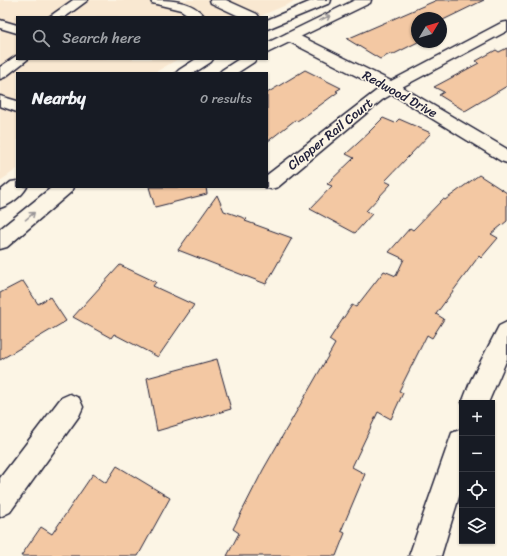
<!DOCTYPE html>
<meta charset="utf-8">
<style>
:root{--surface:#171b24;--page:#242831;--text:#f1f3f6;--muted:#9ea1a6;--line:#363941}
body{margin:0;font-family:Sriracha,sans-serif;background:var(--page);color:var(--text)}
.controls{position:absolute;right:12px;bottom:12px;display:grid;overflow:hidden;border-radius:0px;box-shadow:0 1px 3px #0004}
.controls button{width:36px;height:36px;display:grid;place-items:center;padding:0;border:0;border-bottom:1px solid var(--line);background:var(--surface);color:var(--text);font:20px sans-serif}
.compass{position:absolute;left:411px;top:12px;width:36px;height:36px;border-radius:50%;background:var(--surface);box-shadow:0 1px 3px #0004;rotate:52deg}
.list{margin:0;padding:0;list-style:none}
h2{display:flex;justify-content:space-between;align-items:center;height:52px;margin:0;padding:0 16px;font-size:17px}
h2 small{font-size:13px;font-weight:400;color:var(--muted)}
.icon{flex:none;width:22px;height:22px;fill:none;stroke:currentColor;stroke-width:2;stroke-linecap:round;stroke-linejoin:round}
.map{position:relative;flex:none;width:507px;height:556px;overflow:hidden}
.search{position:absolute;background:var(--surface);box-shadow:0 1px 3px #0004;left:16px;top:16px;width:252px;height:44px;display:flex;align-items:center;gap:10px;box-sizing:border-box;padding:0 14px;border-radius:0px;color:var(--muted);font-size:15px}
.panel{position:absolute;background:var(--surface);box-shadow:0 1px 3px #0004;left:16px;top:72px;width:252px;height:116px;border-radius:0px}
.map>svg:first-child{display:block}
.built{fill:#f9e8d1}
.building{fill:#f3c8a3;stroke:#22223b}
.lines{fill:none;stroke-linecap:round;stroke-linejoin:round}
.minor-casing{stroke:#22223b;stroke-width:3}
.major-casing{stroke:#22223b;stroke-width:3}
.minor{fill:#fcf5e5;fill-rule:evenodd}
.major{fill:#fcf5e5;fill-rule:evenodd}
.oneway{stroke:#9a9698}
.labels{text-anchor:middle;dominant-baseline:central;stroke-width:3;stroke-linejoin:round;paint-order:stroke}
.far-street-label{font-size:13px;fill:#22223b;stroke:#fcf5e5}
</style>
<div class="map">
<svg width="507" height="556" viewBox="0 0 507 556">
<rect width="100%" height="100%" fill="#fcf5e5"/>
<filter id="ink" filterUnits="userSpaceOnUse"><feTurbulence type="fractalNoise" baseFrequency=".025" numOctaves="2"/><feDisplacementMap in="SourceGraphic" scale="8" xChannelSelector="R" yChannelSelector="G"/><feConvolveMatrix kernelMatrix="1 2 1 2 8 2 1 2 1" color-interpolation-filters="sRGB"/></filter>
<g filter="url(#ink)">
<polygon class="built" points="0,0 298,0 258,17 17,17 17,59 178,59 154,73 17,73 17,169 0,181"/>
<g class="building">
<polygon points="437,0 484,0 441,21 441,18 417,18 418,42 392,55 390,54 380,59 347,39"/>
<polygon points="507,48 507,86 465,111 439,95 444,92 434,87 479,63 476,61 496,50 499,52"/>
<polygon points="305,70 341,88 336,91 338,92 308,114 297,121 295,120 267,142 267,93"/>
<polygon points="383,118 395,123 399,119 431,133 385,181 391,184 366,211 372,214 355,233 310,209 332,186 327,184 354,158 346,154 370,132 369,132"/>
<polygon points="479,175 507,193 507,221 491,234 498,238 481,258 479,256 436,314 444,319 432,338 427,335 399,391 403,393 391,419 378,412 352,467 365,474 341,531 345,533 336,556 227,556 239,533 233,529 263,470 335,344 329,340 352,305 356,307 384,271 396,276 404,259 389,252 410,228 413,230 443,199 445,200"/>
<polygon points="149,187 206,187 207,194 155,207"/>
<polygon points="217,195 224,211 247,219 245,221 292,238 266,284 178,250"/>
<polygon points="120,265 156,282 153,286 194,305 158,357 114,334 111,338 73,317"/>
<polygon points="23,281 38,304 50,297 66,321 0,360 0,293"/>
<polygon points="217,359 231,409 157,431 147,378"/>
<polygon points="117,466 170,498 138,556 21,556 41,527 52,534 93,474 106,483"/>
</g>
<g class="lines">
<defs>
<g id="minor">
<polygon points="73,0 88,0 65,17 49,17"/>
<path d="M151,0c20,0 41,0 54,17h-14l-10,-7 -29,-7z"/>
<polygon points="210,0 226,0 257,14 259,17 241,17 211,3"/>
<polygon points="0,20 17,25 17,33 0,28"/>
<polygon points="507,22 507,31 402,87 507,149 507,163 501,161 392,94 382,100 278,187 271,189 265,187 267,187 267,175 380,88 286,40 284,37 286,34 291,33 296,34 391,81 501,23"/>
<polygon points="16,56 17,56 17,59 28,59 5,77 0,79 0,67"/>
<polygon points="0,96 17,101 17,112 0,106"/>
<polygon points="507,322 507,359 488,403 462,403 471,380 499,326"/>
<polygon points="70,394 79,398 83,407 79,416 10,512 0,517 0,478 61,398"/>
<polygon points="462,429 462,487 441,556 409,556 452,433"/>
</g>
<g id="major">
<polygon points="314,0 331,0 330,3 267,29 267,20"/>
<polygon points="355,0 371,0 370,3 267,53 267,43"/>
<polygon points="196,59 213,59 211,62 194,73 176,73 179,70"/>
<polygon points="239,59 256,59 254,62 237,73 219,73 222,70"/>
<path d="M17,181v6h10c-5,9 -17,18 -27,21v-17l11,-9z"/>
<polygon points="52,187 73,187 71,192 7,247 0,249 0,229"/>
</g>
</defs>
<use href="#minor" class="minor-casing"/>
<use href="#major" class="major-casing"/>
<use href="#minor" class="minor"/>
<use href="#major" class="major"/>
</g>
<defs><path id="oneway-shaft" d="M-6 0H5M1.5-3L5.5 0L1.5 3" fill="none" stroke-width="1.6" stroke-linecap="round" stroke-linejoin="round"/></defs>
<g class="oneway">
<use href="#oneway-shaft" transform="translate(325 18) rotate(-26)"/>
<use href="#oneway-shaft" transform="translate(30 216) rotate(-40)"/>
</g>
</g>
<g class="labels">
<g class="far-street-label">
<text transform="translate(400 94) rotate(29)">Redwood Drive</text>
<text transform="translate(330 134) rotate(-39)">Clapper Rail Court</text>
</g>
</g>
</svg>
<div class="controls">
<button>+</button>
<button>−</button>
<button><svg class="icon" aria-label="locate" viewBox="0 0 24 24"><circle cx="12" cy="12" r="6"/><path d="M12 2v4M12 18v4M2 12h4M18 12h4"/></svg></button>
<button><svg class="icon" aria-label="layers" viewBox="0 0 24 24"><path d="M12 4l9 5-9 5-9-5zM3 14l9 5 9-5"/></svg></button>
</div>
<svg class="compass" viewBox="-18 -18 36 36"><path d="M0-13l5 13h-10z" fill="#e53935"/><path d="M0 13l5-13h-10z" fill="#9ea1a6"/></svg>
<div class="search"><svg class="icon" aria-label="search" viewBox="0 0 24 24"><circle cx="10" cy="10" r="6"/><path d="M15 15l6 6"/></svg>Search here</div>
<section class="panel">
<h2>Nearby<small>0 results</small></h2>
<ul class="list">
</ul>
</section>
</div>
